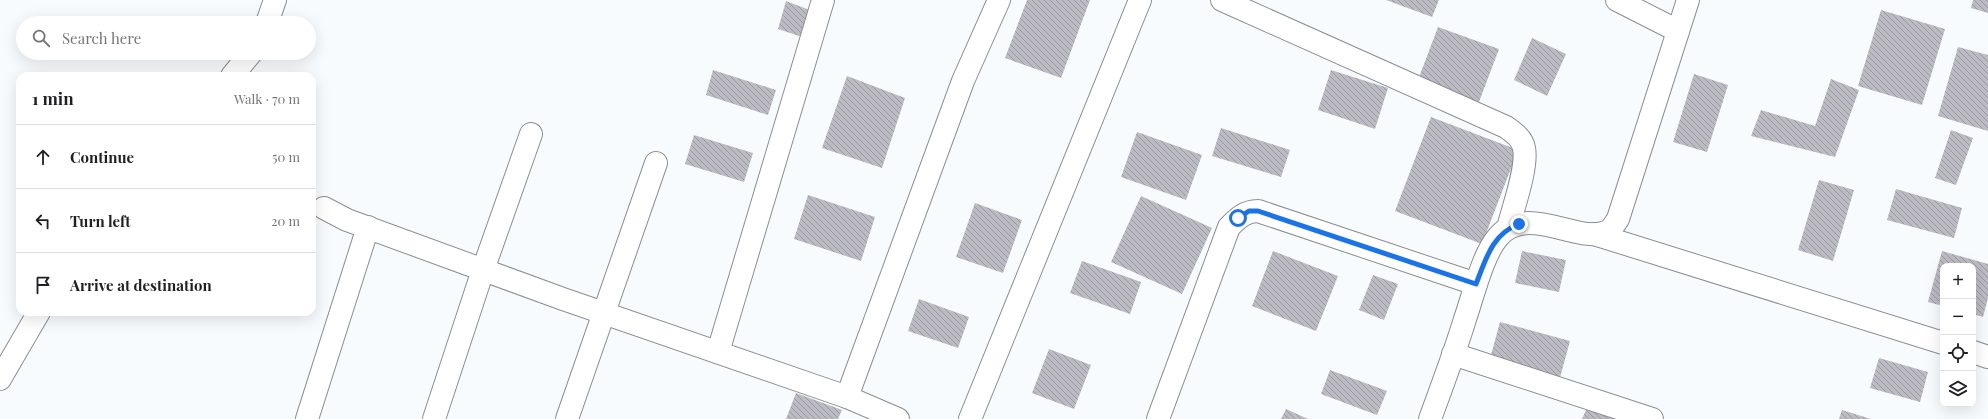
<!DOCTYPE html>
<meta charset="utf-8">
<style>
:root{--surface:#fff;--page:#f2f2f2;--text:#202124;--muted:#757577;--line:#e0e0e0}
body{margin:0;font-family:"Playfair Display",serif;background:var(--page);color:var(--text)}
.controls{position:absolute;right:12px;bottom:12px;display:grid;overflow:hidden;border-radius:8px;box-shadow:0 4px 16px #0002}
.controls button{width:36px;height:36px;display:grid;place-items:center;padding:0;border:0;border-bottom:1px solid var(--line);background:var(--surface);color:var(--text);font:20px sans-serif}
.stop{position:absolute;width:12px;height:12px;margin:-9px;border:3px solid #1a73e8;border-radius:50%;background:#fff}
.stop.end{background:#1a73e8;border-color:#fff;box-shadow:0 1px 4px #0008}
.list{margin:0;padding:0;list-style:none}
h2{display:flex;justify-content:space-between;align-items:center;height:52px;margin:0;padding:0 16px;font-size:17px}
h2 small{font-size:13px;font-weight:400;color:var(--muted)}
.list li{display:grid;grid-template-columns:26px 1fr auto;gap:12px;align-items:center;box-sizing:border-box;height:64px;padding:0 16px;border-top:1px solid var(--line)}
.list b{display:block;font-size:15px;white-space:nowrap}
.list em{font-size:13px;font-style:normal;color:var(--muted)}
.icon{flex:none;width:22px;height:22px;fill:none;stroke:currentColor;stroke-width:2;stroke-linecap:round;stroke-linejoin:round}
.map{position:relative;flex:none;width:1988px;height:419px;overflow:hidden}
.search{position:absolute;background:var(--surface);box-shadow:0 4px 16px #0002;left:16px;top:16px;width:300px;height:44px;display:flex;align-items:center;gap:10px;box-sizing:border-box;padding:0 14px;border-radius:22px;color:var(--muted);font-size:15px}
.panel{position:absolute;background:var(--surface);box-shadow:0 4px 16px #0002;left:16px;top:72px;width:300px;height:244px;border-radius:12px}
.map>svg:first-child{display:block}
.building{fill:url(#building-back-hatch)}
.lines{fill:none;stroke-linecap:round;stroke-linejoin:round}
.minor-casing{stroke:#898f96;stroke-width:24}
.minor{stroke:#fff;stroke-width:22}
.route{stroke:#1a73e8;stroke-width:5}
</style>
<div class="map">
<svg width="1988" height="419" viewBox="0 0 1988 419">
<defs>
<pattern id="building-back-hatch" width="6" height="6" patternUnits="userSpaceOnUse"><rect width="6" height="6" fill="#bcbbc4"/><path d="M-1 5l2 2M0 0l6 6M5-1l2 2" fill="none" stroke="#9999a0"/></pattern>
</defs>
<rect width="100%" height="100%" fill="#f8fbfe"/>
<g class="building">
<polygon points="1027,0 1090,0 1061,78 1005,58"/>
<polygon points="1386,0 1439,0 1432,17"/>
<polygon points="1973,0 1988,0 1988,13 1971,8"/>
<polygon points="786,1 815,12 805,38 778,29"/>
<polygon points="1881,10 1945,29 1922,105 1858,86"/>
<polygon points="1438,27 1499,49 1479,102 1418,80"/>
<polygon points="1532,38 1566,54 1547,96 1514,80"/>
<polygon points="1958,47 1988,55 1988,131 1938,116"/>
<polygon points="713,70 776,90 768,115 706,95"/>
<polygon points="1331,70 1388,88 1375,129 1318,110"/>
<polygon points="1694,74 1728,85 1707,152 1673,142"/>
<polygon points="847,76 905,98 882,168 822,148"/>
<polygon points="1831,79 1859,90 1835,157 1751,136 1761,110 1815,126"/>
<polygon points="1431,117 1518,150 1482,244 1395,211"/>
<polygon points="1221,128 1290,150 1281,177 1212,156"/>
<polygon points="1951,130 1973,138 1956,185 1935,178"/>
<polygon points="1137,132 1202,155 1186,200 1121,177"/>
<polygon points="694,135 753,153 744,182 685,164"/>
<polygon points="1819,180 1854,190 1833,261 1798,250"/>
<polygon points="1896,189 1962,208 1954,238 1887,220"/>
<polygon points="808,195 875,217 861,261 794,239"/>
<polygon points="1141,196 1212,228 1182,294 1111,262"/>
<polygon points="975,203 1022,220 1003,273 956,257"/>
<polygon points="1273,251 1338,276 1316,331 1252,306"/>
<polygon points="1522,251 1566,260 1559,292 1515,283"/>
<polygon points="1942,251 1988,264 1988,298 1983,317 1973,314 1973,266 1943,266 1943,306 1928,302"/>
<polygon points="1082,261 1141,282 1130,314 1070,293"/>
<polygon points="1373,275 1398,284 1384,320 1359,310"/>
<polygon points="919,299 969,317 958,348 908,331"/>
<polygon points="1500,322 1570,341 1558,385 1488,366"/>
<polygon points="1049,349 1091,365 1074,409 1032,393"/>
<polygon points="1879,358 1928,372 1920,402 1870,388"/>
<polygon points="1330,370 1387,391 1377,415 1321,394"/>
<polygon points="796,393 842,410 838,419 786,419"/>
<polygon points="1589,403 1625,419 1582,419"/>
<polygon points="1286,409 1308,419 1281,419"/>
<polygon points="1842,410 1871,419 1839,419"/>
</g>
<g class="lines">
<defs>
<g id="minor">
<path d="M1222,0l284,127c8,6 16,11 18,21 4,19 -11,60 -16,80"/>
<polyline points="1617,0 1678,31"/>
<polyline points="267,23 275,0"/>
<polyline points="232,76 251,53"/>
<polyline points="324,208 347,220 563,299 847,397 898,419"/>
<polyline points="1594,234 1943,343"/>
<polyline points="718,352 823,0"/>
<polyline points="1973,352 1988,357"/>
<polyline points="1453,354 1652,419"/>
<polyline points="0,379 39,312"/>
<polyline points="847,397 963,81 999,0"/>
<polyline points="307,419 368,227"/>
<polyline points="434,419 483,270 531,134"/>
<polyline points="567,419 656,163"/>
<polyline points="970,419 1140,0"/>
<path d="M1158,419l71,-192c9,-9 16,-16 29,-16l218,73"/>
<path d="M1430,419c12,-33 25,-67 35,-100 8,-23 18,-65 33,-82 29,-35 82,9 110,-6 4,-2 7,-8 10,-12l70,-219"/>
</g>
</defs>
<use href="#minor" class="minor-casing"/>
<use href="#minor" class="minor"/>
</g>
<g class="lines">
<path class="route" d="M1238,218l11,-7h9l218,73c10,-25 16,-50 43,-60"/>
</g>
</svg>
<div class="controls">
<button>+</button>
<button>−</button>
<button><svg class="icon" aria-label="locate" viewBox="0 0 24 24"><circle cx="12" cy="12" r="6"/><path d="M12 2v4M12 18v4M2 12h4M18 12h4"/></svg></button>
<button><svg class="icon" aria-label="layers" viewBox="0 0 24 24"><path d="M12 4l9 5-9 5-9-5zM3 14l9 5 9-5"/></svg></button>
</div>
<div class="stop" style="left:1238px;top:218px"></div>
<div class="stop end" style="left:1519px;top:224px"></div>
<div class="search"><svg class="icon" aria-label="search" viewBox="0 0 24 24"><circle cx="10" cy="10" r="6"/><path d="M15 15l6 6"/></svg>Search here</div>
<section class="panel">
<h2>1 min<small>Walk · 70 m</small></h2>
<ul class="list">
<li><svg class="icon" aria-label="ahead" viewBox="0 0 24 24"><path d="M12 20V5M6 11l6-6 6 6"/></svg><div><b>Continue</b></div><em>50 m</em></li>
<li><svg class="icon" aria-label="left" viewBox="0 0 24 24"><path d="M17 20v-9H6M10 6l-5 5 5 5"/></svg><div><b>Turn left</b></div><em>20 m</em></li>
<li><svg class="icon" aria-label="arrive" viewBox="0 0 24 24"><path d="M6 21V4h12l-3 4 3 4H6"/></svg><div><b>Arrive at destination</b></div></li>
</ul>
</section>
</div>
